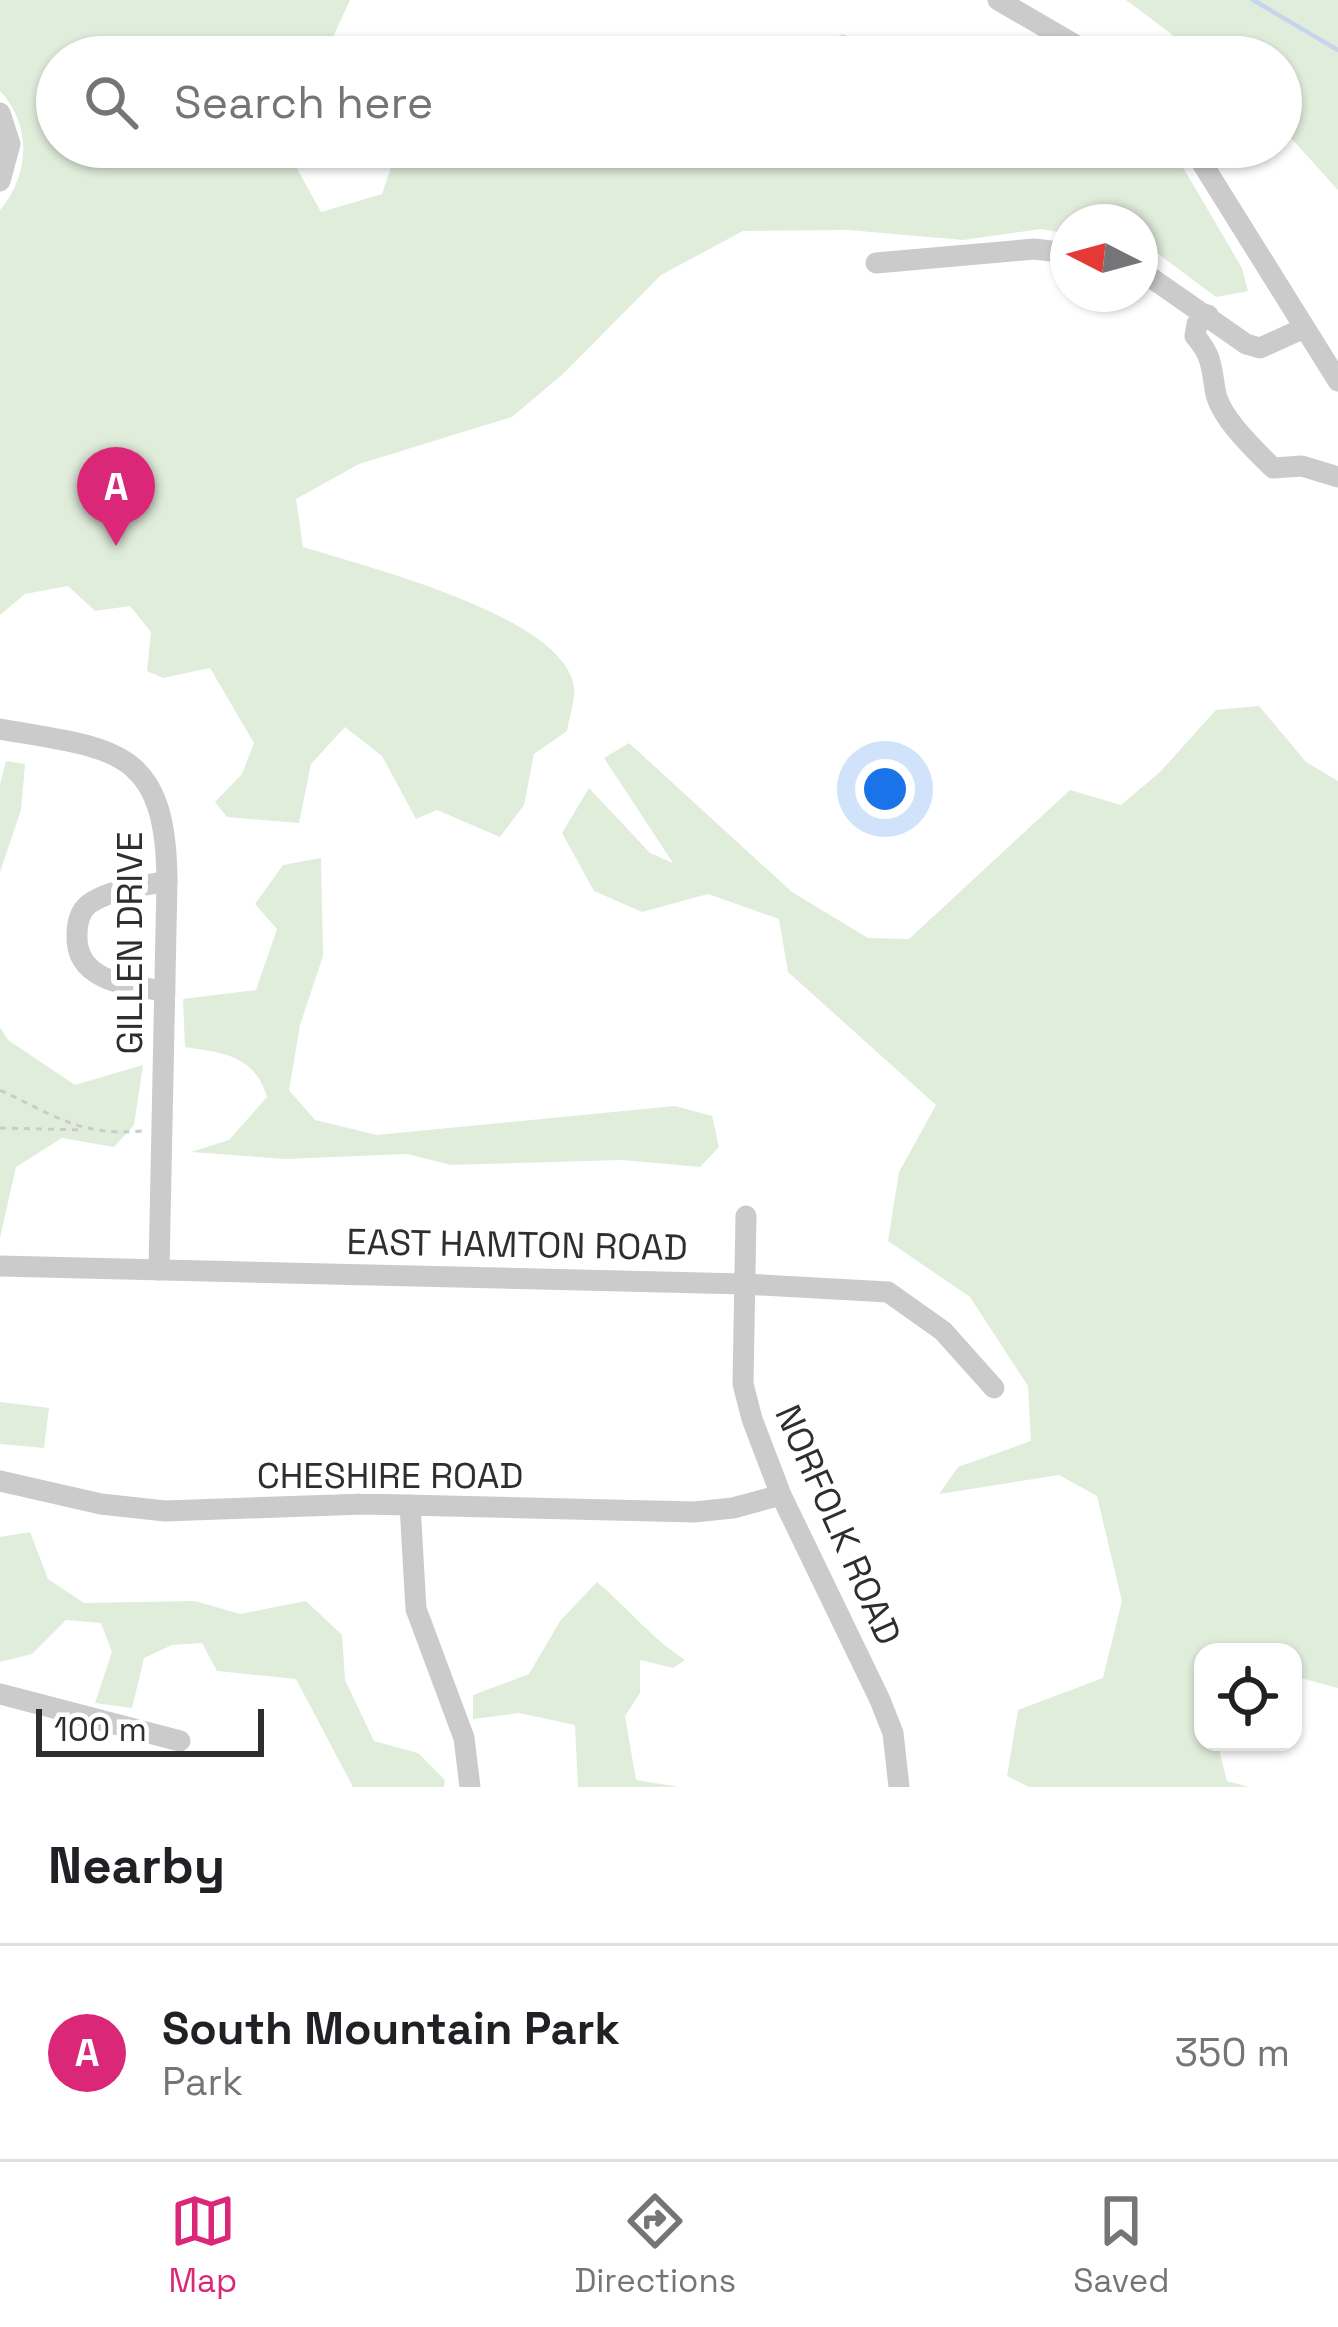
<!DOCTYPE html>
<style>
:root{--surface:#fff;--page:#f2f2f2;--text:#202124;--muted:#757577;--line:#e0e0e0;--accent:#db2777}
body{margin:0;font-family:"Space Grotesk",sans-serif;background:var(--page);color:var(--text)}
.controls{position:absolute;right:36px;bottom:36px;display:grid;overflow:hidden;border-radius:24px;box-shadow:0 3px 9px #0004}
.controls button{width:108px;height:108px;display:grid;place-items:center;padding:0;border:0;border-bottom:3px solid var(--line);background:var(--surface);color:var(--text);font:60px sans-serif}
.compass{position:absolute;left:1050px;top:204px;width:108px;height:108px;border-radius:50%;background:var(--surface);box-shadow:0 3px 9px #0004;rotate:276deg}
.scale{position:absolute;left:36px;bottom:30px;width:228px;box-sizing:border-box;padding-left:12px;border:6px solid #2e2e2e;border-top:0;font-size:33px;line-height:42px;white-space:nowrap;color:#2e2e2e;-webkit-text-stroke:9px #fff;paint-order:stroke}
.you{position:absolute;left:885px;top:789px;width:42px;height:42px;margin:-30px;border:9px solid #fff;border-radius:50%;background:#1a73e8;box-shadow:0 0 0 18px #1a73e833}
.badge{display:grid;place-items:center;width:78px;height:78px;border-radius:50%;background:var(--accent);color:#fff;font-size:39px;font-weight:700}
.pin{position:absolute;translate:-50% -99px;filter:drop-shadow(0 3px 6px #0008)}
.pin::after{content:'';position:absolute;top:63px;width:42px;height:36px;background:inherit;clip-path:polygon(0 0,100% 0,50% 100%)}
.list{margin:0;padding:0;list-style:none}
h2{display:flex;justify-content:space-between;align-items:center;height:156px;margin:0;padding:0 48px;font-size:51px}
h2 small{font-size:39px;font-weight:400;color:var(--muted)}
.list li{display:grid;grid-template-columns:78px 1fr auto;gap:36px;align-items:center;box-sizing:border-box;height:216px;padding:0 48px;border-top:3px solid var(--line)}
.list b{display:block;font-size:45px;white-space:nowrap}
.list p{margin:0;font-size:39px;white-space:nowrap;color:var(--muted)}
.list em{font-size:39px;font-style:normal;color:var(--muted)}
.icon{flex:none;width:66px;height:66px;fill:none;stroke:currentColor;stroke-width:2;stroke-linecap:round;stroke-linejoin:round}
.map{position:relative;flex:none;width:1338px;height:1787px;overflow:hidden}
.search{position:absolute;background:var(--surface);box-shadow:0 3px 9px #0004;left:36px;right:36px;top:36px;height:132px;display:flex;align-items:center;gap:30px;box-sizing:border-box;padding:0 42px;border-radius:66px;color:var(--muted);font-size:45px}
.sheet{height:372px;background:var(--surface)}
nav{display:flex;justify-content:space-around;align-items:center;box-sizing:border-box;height:168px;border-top:3px solid var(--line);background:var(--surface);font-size:33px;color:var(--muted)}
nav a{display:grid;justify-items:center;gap:6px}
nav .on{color:var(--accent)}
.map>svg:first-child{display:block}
.green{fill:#e0eddb}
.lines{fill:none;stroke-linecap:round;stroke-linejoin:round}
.stream{stroke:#c6d4ee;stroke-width:4.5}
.path{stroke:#cbcbcb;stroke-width:3;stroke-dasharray:6 6;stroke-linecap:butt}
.minor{stroke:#cbcbcb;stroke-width:21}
.labels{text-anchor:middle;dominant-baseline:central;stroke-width:12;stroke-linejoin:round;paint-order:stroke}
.street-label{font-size:36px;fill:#2e2e2e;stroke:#fff}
</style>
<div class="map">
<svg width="1338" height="1787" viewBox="0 0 1338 1787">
<rect width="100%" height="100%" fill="#fff"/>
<g class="green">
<path d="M0,0h350l-26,57h-267v90h228l36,65 61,-18 16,-47h773l71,121 6,23 -32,6 -63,-47 -13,-3v-25h-72v12l-27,-5 -78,11 -115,-10 -105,1 -82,44 -97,98 -52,44 -153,47 -63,35 7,48c60,19 259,68 271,139 2,12 -5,32 -7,45l-33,23 -10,51 -24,32 -63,-27 -21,9 -34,-63 -37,-29 -34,37 -12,59 -72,-6 -12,-15 27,-28 12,-31 -44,-75 -47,10 -16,-7 4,-39 -21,-26 -35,5 -27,-25 -43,8 -25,21v-405c30,-35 32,-85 0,-119z"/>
<polygon points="1126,0 1338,0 1338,190 1281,127 1281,57 1202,57"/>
<polygon points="843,34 892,57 571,57 741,42 796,52"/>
<polygon points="1259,706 1306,762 1338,781 1338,1688 1293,1676 1293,1652 1203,1652 1203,1742 1217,1742 1227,1781 1249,1787 1029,1787 1007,1776 1018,1710 1103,1678 1122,1601 1097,1496 1059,1475 939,1494 958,1467 1031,1441 1028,1386 970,1297 888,1241 899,1172 936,1105 788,972 779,919 708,894 642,912 594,891 562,833 589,788 650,853 673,863 604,758 629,743 792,892 868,938 909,939 1070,790 1121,805 1160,772 1216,710"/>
<polygon points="6,761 25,764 21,810 0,872 0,784"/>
<path d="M321,858l2,98 -23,69 -11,65 26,30 62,15 298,-29 37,10 7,31 -19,20 -78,-7 -171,5 -44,-11 -121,5 -95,-7 38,-12 38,-43c-13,-42 -43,-44 -82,-50l-2,-48 73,-9 21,-61 -22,-25 28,-39z"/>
<polygon points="0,1027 8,1040 75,1085 143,1065 134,1125 114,1147 62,1138 16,1167 0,1238"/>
<polygon points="0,1402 49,1408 44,1448 0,1444"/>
<polygon points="30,1532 48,1579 84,1603 195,1601 240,1614 306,1601 342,1635 345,1680 374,1741 418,1753 445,1780 444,1787 353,1787 296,1679 217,1671 202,1643 172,1645 144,1658 132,1708 95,1703 112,1652 101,1623 66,1620 32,1654 0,1662 0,1537"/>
<path d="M597,1582c31,26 53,55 88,78l-12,8 -33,-8v33l-15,23 11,64 43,7h-101l-3,-62 -56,-12 -46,6v-24l56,-21 31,-53z"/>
</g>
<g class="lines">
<polyline class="stream" points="1253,0 1338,50"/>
<g class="path">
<path d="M0,1090c52,24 80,47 142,41"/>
<polyline points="0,1128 84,1130"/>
</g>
<g class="minor">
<polyline points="998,0 1096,57"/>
<polyline points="0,113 10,144 0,181"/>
<polyline points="1192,147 1338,381"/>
<polyline points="876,263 1034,249 1068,253"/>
<polyline points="1140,270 1246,344 1260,348 1302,329"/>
<path d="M1208,315l-11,9 -2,12c17,20 16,29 20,53 3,27 40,61 58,79l29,-2 36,11"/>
<path d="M0,729c115,20 166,18 167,152l-8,389"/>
<path d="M165,991c-35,-5 -90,-9 -88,-56 0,-13 3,-26 15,-33 21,-13 52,-16 75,-21"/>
<polyline points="746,1216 743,1384 752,1419 781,1495 880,1700 893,1733 899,1787"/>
<polyline points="0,1266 744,1284 888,1292 943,1331 994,1388"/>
<polyline points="0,1481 101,1504 165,1511 364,1504 694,1512 733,1508 781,1495"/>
<polyline points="410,1505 416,1609 464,1738 470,1787"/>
<polyline points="0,1694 180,1741"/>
</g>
</g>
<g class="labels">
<g class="street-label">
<text transform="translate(130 943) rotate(-90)">GILLEN DRIVE</text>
<text transform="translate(517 1245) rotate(1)">EAST HAMTON ROAD</text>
<text x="390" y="1476">CHESHIRE ROAD</text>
<text transform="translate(838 1525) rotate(66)">NORFOLK ROAD</text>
</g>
</g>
</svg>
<div class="controls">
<button><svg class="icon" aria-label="locate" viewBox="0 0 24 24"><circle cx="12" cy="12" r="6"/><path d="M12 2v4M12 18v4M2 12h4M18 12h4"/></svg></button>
</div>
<svg class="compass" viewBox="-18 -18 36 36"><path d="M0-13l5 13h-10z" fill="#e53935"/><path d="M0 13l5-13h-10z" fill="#757577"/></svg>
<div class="scale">100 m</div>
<div class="you"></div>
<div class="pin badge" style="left:116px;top:546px">A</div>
<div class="search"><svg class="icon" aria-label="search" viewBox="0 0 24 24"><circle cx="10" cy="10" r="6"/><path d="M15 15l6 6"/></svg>Search here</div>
</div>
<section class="sheet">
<h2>Nearby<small></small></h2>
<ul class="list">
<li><span class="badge">A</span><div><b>South Mountain Park</b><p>Park</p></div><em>350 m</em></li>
</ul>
</section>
<nav>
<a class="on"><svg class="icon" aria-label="map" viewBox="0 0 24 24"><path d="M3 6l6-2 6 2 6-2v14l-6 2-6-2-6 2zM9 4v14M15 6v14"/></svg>Map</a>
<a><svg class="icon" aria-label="directions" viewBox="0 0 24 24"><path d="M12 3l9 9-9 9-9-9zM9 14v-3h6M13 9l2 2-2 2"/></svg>Directions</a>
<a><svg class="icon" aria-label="saved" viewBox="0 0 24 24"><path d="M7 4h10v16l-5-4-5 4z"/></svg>Saved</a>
</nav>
